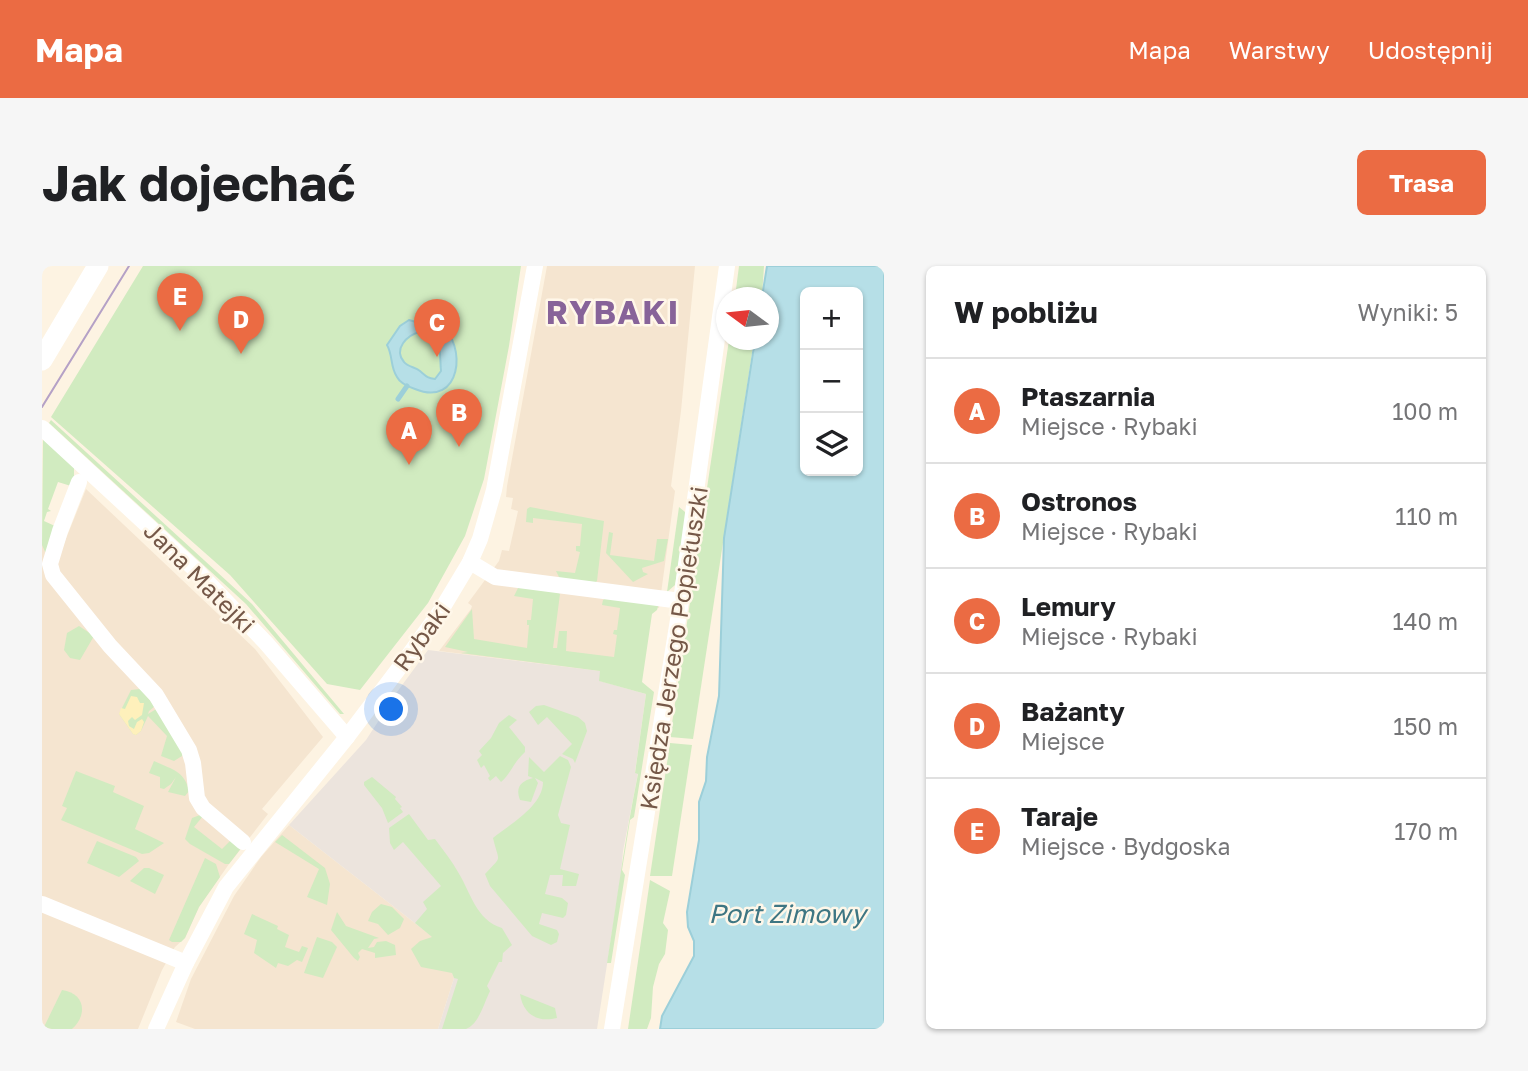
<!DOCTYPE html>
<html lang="pl">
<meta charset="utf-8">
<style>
:root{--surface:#fff;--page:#f6f6f6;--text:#202124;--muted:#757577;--line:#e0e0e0;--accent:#eb6b43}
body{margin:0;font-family:"Golos Text",sans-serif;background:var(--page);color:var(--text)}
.controls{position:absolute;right:21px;top:21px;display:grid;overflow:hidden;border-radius:10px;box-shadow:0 2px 5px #0004}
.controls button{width:63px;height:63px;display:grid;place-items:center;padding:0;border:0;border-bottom:2px solid var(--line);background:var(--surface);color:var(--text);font:35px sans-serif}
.compass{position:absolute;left:674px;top:21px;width:63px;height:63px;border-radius:50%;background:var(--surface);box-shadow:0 2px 5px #0004;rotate:285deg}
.you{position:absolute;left:350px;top:444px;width:24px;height:24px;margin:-18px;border:5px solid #fff;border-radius:50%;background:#1a73e8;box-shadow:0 0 0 10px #1a73e833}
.badge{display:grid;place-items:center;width:46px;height:46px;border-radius:50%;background:var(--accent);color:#fff;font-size:23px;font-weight:700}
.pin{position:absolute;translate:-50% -58px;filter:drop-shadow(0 2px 4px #0008)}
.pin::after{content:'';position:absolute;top:37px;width:24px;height:21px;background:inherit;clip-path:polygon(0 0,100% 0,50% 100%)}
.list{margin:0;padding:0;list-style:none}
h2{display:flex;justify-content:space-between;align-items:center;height:91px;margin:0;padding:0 28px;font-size:30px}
h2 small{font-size:23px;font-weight:400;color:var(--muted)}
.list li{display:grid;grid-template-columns:46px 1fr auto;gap:21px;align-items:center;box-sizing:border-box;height:105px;padding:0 28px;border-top:2px solid var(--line)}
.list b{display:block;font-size:26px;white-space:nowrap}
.list p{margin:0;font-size:23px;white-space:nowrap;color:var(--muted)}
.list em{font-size:23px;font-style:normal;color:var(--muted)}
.icon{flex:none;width:38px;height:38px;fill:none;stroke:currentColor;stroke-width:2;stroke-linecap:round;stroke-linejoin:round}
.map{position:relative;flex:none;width:842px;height:763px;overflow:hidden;border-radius:10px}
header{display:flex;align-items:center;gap:42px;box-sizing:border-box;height:98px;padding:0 35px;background:var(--accent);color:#fff}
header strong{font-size:33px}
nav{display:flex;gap:38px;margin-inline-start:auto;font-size:24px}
.intro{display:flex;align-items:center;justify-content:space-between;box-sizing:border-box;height:168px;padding:0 42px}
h1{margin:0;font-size:49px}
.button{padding:18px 32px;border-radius:10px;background:var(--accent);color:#fff;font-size:24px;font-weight:700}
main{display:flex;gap:42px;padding:0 42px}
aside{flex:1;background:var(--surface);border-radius:10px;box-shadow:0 2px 5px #0004}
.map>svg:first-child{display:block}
.residential{fill:#f5e5d0}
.industrial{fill:#ece4dd}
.green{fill:#d1ebc0}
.sand{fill:#fef0bb}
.water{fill:#b6dfe7;stroke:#9ccfd9;stroke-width:2;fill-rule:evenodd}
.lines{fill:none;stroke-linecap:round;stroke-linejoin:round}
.stream{stroke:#9ccfd9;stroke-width:5}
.minor{stroke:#fff;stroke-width:16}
.tertiary{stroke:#fff;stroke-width:21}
.tram{stroke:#b5a1c6;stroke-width:2}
.labels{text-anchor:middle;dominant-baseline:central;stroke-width:5;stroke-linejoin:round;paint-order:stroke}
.street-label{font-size:24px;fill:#755848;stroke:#fff7e9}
.water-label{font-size:26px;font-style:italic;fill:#3e7683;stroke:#fff7e9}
.district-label{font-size:32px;font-weight:bold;letter-spacing:2px;fill:#876399;stroke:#fff7e9}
</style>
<header>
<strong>Mapa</strong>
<nav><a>Mapa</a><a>Warstwy</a><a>Udostępnij</a></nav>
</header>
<div class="intro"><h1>Jak dojechać</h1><a class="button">Trasa</a></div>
<main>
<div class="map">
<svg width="842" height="763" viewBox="0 0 842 763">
<rect width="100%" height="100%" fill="#fdf3e2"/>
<g class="residential">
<polygon points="505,0 653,0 639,145 629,220 633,225 617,342 608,340 595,426 558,405 397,385 429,343 430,340 426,337 457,295 460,284 467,285 476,245 469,243 471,232 464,231 465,220"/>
<polygon points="44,223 213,383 281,471 220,543 226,548 187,598 157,641 143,672 133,681 120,704 96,763 0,763 0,273 21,280"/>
<polygon points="247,559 401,679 412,712 396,763 153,763 134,756 149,713 192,630 219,591"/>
</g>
<polygon class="industrial" points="386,384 558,405 558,415 604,428 593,506 596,507 581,585 579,608 555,763 396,763 412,712 401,679 247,559 324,474 339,451 338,449"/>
<g class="green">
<polygon points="101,0 479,0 467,80 442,213 423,270 386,337 318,424 285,418 188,309 9,151"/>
<polygon points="697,0 722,0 720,31 693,31"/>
<polygon points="687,74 712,74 651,473 628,471"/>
<polygon points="9,154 210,338 302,448 298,448 204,338 7,157"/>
<polygon points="1,172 32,200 32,212 29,220 16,216 6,243 9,245 5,246 2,255 13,260 5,290 0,279"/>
<polygon points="488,241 562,255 555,315 551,318 518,313 514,305 533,307 538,286 534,285 534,280 538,280 540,258 491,252 491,257 484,256 485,243"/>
<polygon points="637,241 643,246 644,252 633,319 625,326"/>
<polygon points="567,266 571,267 568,289 612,295 615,273 626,273 622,295 600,302 601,306 606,308 591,316 564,287"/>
<path d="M477,320l39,6 2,2 -7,54h4l2,-17h8l-1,20 48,6 3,-22 -4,-1 1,-4h3l3,-22 -18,-3 1,-5 5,-3 51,6 -2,7 -5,4 -10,68 12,10 -20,125 -4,3 -8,50 3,5 -14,88h-4c10,-63 18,-126 31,-189l-3,-1 11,-79 -47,-13 1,-10 -139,-18 7,-1 -23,-5 27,-38 2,30 53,9 2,-23h-2v-5h4l2,-21 -19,-3z"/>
<polygon points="37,360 52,370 38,394 28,392 22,384 25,367"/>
<polygon points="98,423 113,440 107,445 106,448 116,442 141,487 140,490 132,495 119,490 125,470 106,450 99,465 94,469 91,468 77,448 89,424"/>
<polygon points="502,439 536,451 543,457 545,465 533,497 531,493 520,488 530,478 505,451 496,459 487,446 494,440"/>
<path d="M467,449l8,5 -8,7 16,20v5c-12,11 -13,20 -24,30l-5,-6 -6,5 -2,-3 2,-2 -6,-11 -3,3 -4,-8 5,-5 -3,-4 12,-13 8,-15z"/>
<polygon points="628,477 650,479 630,610 608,610"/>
<path d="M518,490l8,4 3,7 -13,48 3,8 9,2 -10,44 19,5 -3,12h-14l1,-11h-13l-5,19 17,4 6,5 -2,12 -3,3 -21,-5 -3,11 18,6 2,4 -2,8 -6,3 -19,-9 -42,-50 -5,-12c18,-20 14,-10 8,-36 16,-13 50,-32 50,-56l-8,-4 3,5 -7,19 -11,-2c-5,-13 1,-19 13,-22l-5,-2 1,-19 15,15z"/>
<path d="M112,495c17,8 31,10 35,30l-4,5 -17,-4 8,-15 -5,7 -7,5 -4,-1v-11l-11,-4z"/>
<polygon points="34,505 73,520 71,526 102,540 93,563 122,577 107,587 100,588 19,554 25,542 20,540"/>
<polygon points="330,511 354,531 353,533 360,541 358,542 361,546 346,557 340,542 322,519 322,516"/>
<path d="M367,548l19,26 7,-1c8,11 17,22 23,33 13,21 18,48 44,56l10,17 -9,8 -1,9h-3l-12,24 3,5c-6,12 -11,33 -24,38 -6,0 -17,0 -24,0l16,-50 -4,-1 -2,-5 -31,-6 -10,-18 9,-8 12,-4 -17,-14 12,-14 -4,-7 18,-16 -38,-44 -9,8 -4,-7 -1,-15z"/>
<polygon points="158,549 161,550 152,561 180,583 189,574 200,581 187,598 183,598 148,578 143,573 150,552"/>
<polygon points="240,569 283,602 288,618 285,639 265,631 277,603 233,576"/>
<polygon points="55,575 94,591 97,595 77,611 45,597"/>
<polygon points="163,592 174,598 178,611 157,641 143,672 139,676 130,676 127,674"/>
<polygon points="102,602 107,602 122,609 113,628 88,615"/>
<polygon points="608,614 628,625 621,657 626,664 623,688 617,698 611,721 609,752 605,763 586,763"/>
<polygon points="339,638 350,641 362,653 358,662 346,669 336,658 326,655 330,646"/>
<polygon points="295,646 304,660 337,672 332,673 326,682 332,681 335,676 344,675 353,679 354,689 333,692 333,687 320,683 316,687 318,691 316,695 312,692 289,664"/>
<polygon points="210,648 236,660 235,663 247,669 243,681 257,686 260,680 266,682 260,696 255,694 246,700 236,697 234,702 212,687 215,674 202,668"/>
<polygon points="275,671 290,676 295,681 281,712 262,707"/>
<path d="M20,724c23,3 26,25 10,39h-29z"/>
<path d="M478,728l35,14 2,10c-20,5 -34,-4 -37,-24z"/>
</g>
<polygon class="sand" points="89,430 95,431 98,437 102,437 100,449 93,454 90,451 86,455 87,460 92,463 95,456 100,453 102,456 99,465 94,469 91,468 77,448 79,442 83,443"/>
<g class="water">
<path d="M725,0h117v763h-224l2,-13 32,-60v-15l-6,-14 -1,-15 12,-72v-38l7,-21 1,-24 12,-61 5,-158 31,-198h13v-42l-6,-1zM763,26h53v179h-53z"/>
<path d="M367,54l14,4 17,-1c28,23 21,85 -25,66 -6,-2 -15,-6 -18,-12 -7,-10 -4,-22 -10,-32l13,-19zM378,66c24,3 19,19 21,39l-6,8c-8,-1 -9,-3 -15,-8 -5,-4 -12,-4 -16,-9 -11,-13 3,-27 16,-30z"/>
</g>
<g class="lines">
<polyline class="stream" points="356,133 365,120"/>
<g class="minor">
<polyline points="0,162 157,307 224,377 305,471"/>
<polyline points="37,216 18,265 8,298 11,309 68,380 114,429 147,484 151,497 155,532 161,542 201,576"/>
<polyline points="428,296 453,311 639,335"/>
<polyline points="0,638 144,697"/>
<polyline points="114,763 144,697 184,621 305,471 367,389 398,346 428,296 438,273 452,224 493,0"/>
<polyline points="570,763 639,335 685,0"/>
</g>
<polyline class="tertiary" points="0,94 56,0"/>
<polyline class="tram" points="0,141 87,0"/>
</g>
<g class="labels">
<g class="street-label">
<text transform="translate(158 311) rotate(45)">Jana Matejki</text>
<text transform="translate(379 370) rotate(-54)">Rybaki</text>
<text transform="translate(631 382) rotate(-81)">Księdza Jerzego Popiełuszki</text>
</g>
<g class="water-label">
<text x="745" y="647">Port Zimowy</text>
</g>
<g class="district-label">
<text x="571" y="46">RYBAKI</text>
</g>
</g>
</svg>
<div class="controls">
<button>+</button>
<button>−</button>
<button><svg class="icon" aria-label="layers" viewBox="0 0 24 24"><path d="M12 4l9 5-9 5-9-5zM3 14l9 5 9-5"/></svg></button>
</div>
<svg class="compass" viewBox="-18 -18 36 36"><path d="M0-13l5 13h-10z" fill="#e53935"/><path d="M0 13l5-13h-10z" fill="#757577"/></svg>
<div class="you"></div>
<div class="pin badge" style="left:367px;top:199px">A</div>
<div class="pin badge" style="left:417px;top:181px">B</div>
<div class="pin badge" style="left:395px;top:91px">C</div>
<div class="pin badge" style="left:199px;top:88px">D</div>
<div class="pin badge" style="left:138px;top:65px">E</div>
</div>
<aside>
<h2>W pobliżu<small>Wyniki: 5</small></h2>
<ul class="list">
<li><span class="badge">A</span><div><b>Ptaszarnia</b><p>Miejsce · Rybaki</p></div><em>100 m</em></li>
<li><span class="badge">B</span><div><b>Ostronos</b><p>Miejsce · Rybaki</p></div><em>110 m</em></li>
<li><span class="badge">C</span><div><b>Lemury</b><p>Miejsce · Rybaki</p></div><em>140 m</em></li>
<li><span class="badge">D</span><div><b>Bażanty</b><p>Miejsce</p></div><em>150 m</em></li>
<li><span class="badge">E</span><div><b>Taraje</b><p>Miejsce · Bydgoska</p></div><em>170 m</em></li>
</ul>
</aside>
</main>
